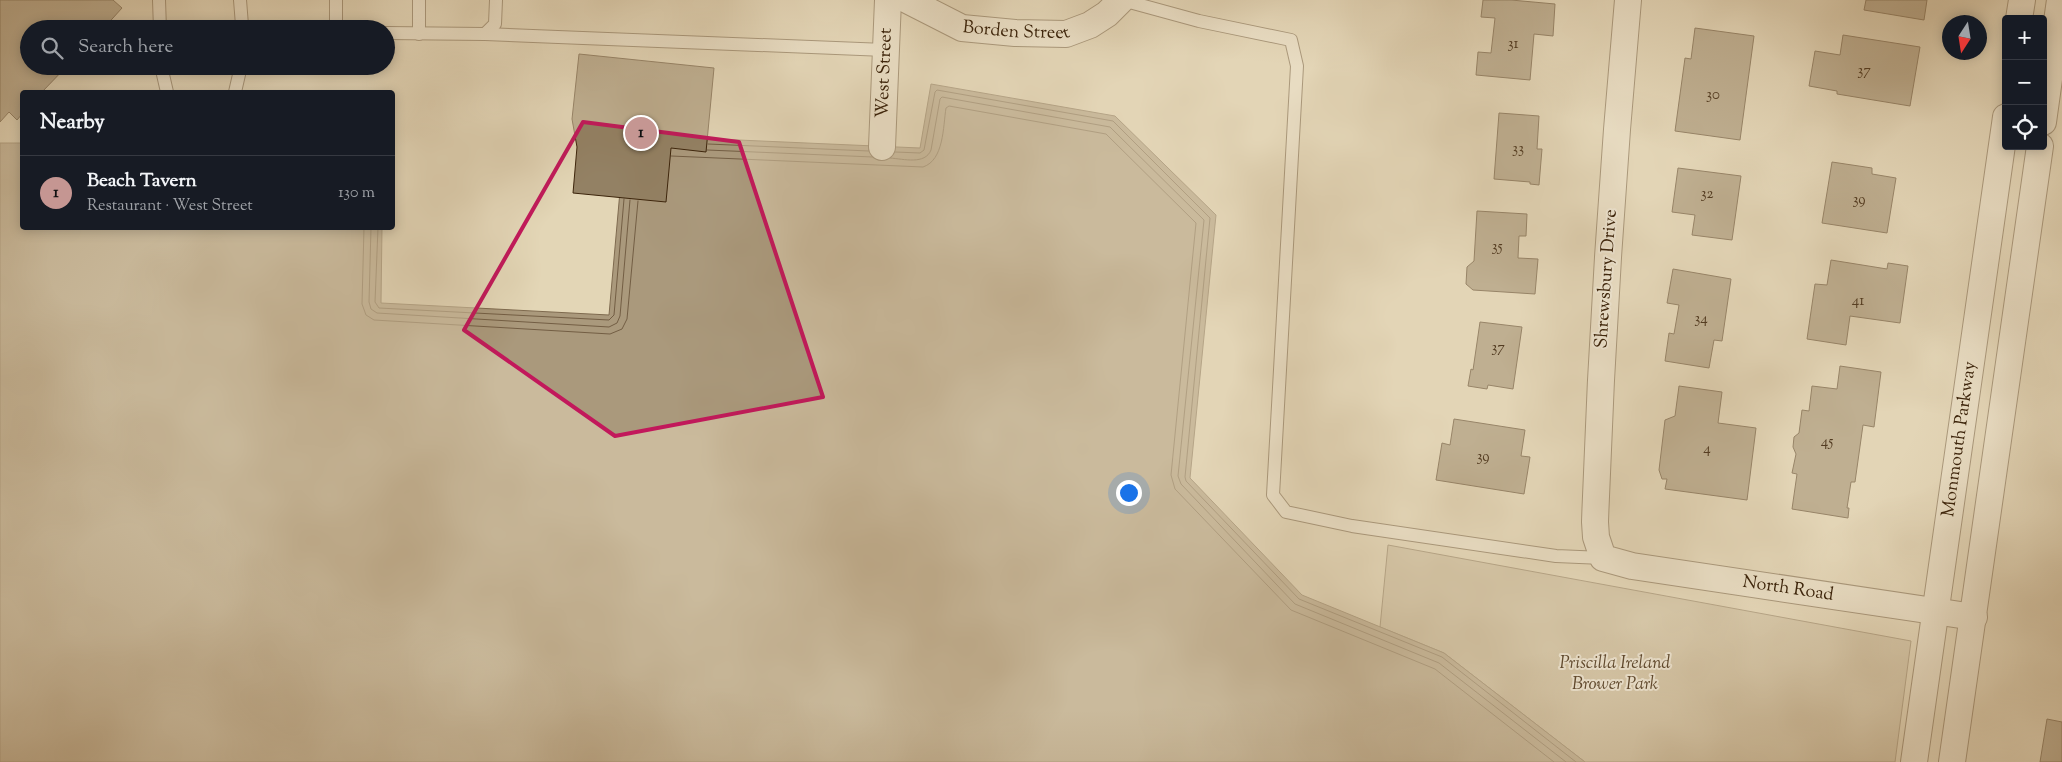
<!DOCTYPE html>
<meta charset="utf-8">
<style>
:root{--surface:#171b24;--page:#20242c;--text:#f1f3f6;--muted:#9ea1a6;--line:#363941;--accent:#c59692}
body{margin:0;font-family:"Sorts Mill Goudy",serif;background:var(--page);color:var(--text)}
.controls{position:absolute;right:15px;top:15px;display:grid;overflow:hidden;border-radius:5px;box-shadow:0 2px 12px #0003}
.controls button{width:45px;height:45px;display:grid;place-items:center;padding:0;border:0;border-bottom:1px solid var(--line);background:var(--surface);color:var(--text);font:25px sans-serif}
.compass{position:absolute;left:1942px;top:15px;width:45px;height:45px;border-radius:50%;background:var(--surface);box-shadow:0 2px 12px #0003;rotate:192deg}
.you{position:absolute;left:1128px;top:492px;width:18px;height:18px;margin:-12px;border:4px solid #fff;border-radius:50%;background:#1a73e8;box-shadow:0 0 0 8px #1a73e833}
.badge{display:grid;place-items:center;width:32px;height:32px;border-radius:50%;background:var(--accent);color:#111;font-size:16px;font-weight:700}
.pin{position:absolute;translate:-50% -50%;border:2px solid #fff;box-shadow:0 1px 5px #0006}
.list{margin:0;padding:0;list-style:none}
h2{display:flex;justify-content:space-between;align-items:center;height:65px;margin:0;padding:0 20px;font-size:21px}
h2 small{font-size:16px;font-weight:400;color:var(--muted)}
.list li{display:grid;grid-template-columns:32px 1fr auto;gap:15px;align-items:center;box-sizing:border-box;height:75px;padding:0 20px;border-top:1px solid var(--line)}
.list b{display:block;font-size:19px;white-space:nowrap}
.list p{margin:0;font-size:16px;white-space:nowrap;color:var(--muted)}
.list em{font-size:16px;font-style:normal;color:var(--muted)}
.icon{flex:none;width:28px;height:28px;fill:none;stroke:currentColor;stroke-width:2;stroke-linecap:round;stroke-linejoin:round}
.map{position:relative;flex:none;width:2062px;height:762px;overflow:hidden}
.search{position:absolute;background:var(--surface);box-shadow:0 2px 12px #0003;left:20px;top:20px;width:375px;height:55px;display:flex;align-items:center;gap:12px;box-sizing:border-box;padding:0 18px;border-radius:28px;color:var(--muted);font-size:19px}
.panel{position:absolute;background:var(--surface);box-shadow:0 2px 12px #0003;left:20px;top:90px;width:375px;height:140px;border-radius:5px}
.map>svg:first-child{display:block}
.green{fill:#c7b899;stroke:#826e52}
.water{fill:#aa997c;stroke:#7e6a4f}
.lines{fill:none;stroke-linecap:round;stroke-linejoin:round}
.shore{stroke:#735e44;stroke-width:1}
.building{fill:#938164;stroke:#3c240b}
.service-casing{stroke:#665036;stroke-width:14}
.minor-casing{stroke:#665036;stroke-width:28}
.service{stroke:#ede4d0;stroke-width:12}
.minor{stroke:#ede4d0;stroke-width:26}
.marked{fill:none;stroke:#c2185b;stroke-width:4;stroke-linejoin:round}
.labels{text-anchor:middle;dominant-baseline:central;stroke-width:4;stroke-linejoin:round;paint-order:stroke}
.number-label{font-size:15px;fill:#523b21}
.street-label{font-size:18px;fill:#3c240b;stroke:#ede4d0}
.park-label{font-size:18px;font-style:italic;fill:#5f492e;stroke:#ede4d0}
</style>
<div class="map">
<svg width="2062" height="762" viewBox="0 0 2062 762">
<rect width="100%" height="100%" fill="#e3d6b6"/>
<filter id="stains"><feTurbulence type="fractalNoise" baseFrequency=".004" numOctaves="4"/><feColorMatrix values="0 0 0 0 .2 0 0 0 0 .09 0 0 0 0 .02 0 0 0 .5 -.17"/></filter>
<radialGradient id="worn" r=".72"><stop offset=".6" stop-color="#630" stop-opacity="0"/><stop offset="1" stop-color="#630" stop-opacity=".3"/></radialGradient>
<polygon class="green" points="1388,545 1911,641 1895,762 1585,762 1444,653 1380,627"/>
<polygon class="water" points="931,84 1115,116 1216,215 1190,478 1302,595 1444,653 1585,762 0,762 0,143 22,143 22,228 382,228 381,303 609,315 625,135 920,148"/>
<g class="lines">
<g class="shore">
<polyline points="708,144 869,151"/>
<polyline points="707,150 873,157"/>
<polyline points="895,152 920,153 924,150 935,92 937,90 1113,121 1210,218 1185,477 1186,481 1299,599 1442,657 1576,762"/>
<path d="M671,156l252,11c21,-7 20,-40 23,-59l3,-2 157,28 90,89 -25,252 4,14 116,121 144,59 119,93"/>
<path d="M890,158c14,1 35,7 41,-8l9,-51 2,-2 168,30 94,93 -26,256 3,8 114,120 144,59 127,99"/>
<polyline points="364,228 362,304 366,315 374,320 610,334 622,329 627,319 638,201"/>
<polyline points="371,228 369,302 371,309 377,313 609,327 617,323 620,316 630,200"/>
<polyline points="378,228 375,302 379,308 609,320 614,315 624,199"/>
</g>
</g>
<g class="building">
<polygon points="0,0 113,0 122,8 103,29 29,29 29,66 67,66 42,92 22,92 22,114 17,120 9,112 0,122"/>
<polygon points="1483,0 1511,0 1555,4 1553,36 1534,34 1530,80 1476,75 1478,52 1491,53 1495,18 1481,17"/>
<polygon points="1866,0 1927,0 1924,20 1864,10"/>
<polygon points="1695,28 1754,36 1740,140 1675,131 1685,58 1691,59"/>
<polygon points="1843,35 1920,47 1910,106 1837,94 1837,91 1809,86 1815,51 1840,55"/>
<polygon points="579,54 714,68 706,152 671,148 666,202 573,193 577,147 572,119"/>
<polygon points="1499,113 1539,116 1537,149 1542,149 1539,185 1530,184 1530,182 1494,179"/>
<polygon points="1832,162 1872,168 1872,174 1896,178 1887,233 1822,223"/>
<polygon points="1678,168 1741,176 1732,240 1692,235 1695,215 1672,212"/>
<polygon points="1477,211 1527,214 1526,236 1519,236 1518,258 1538,259 1535,294 1473,290 1466,284 1467,267 1474,261"/>
<polygon points="1831,260 1887,269 1888,263 1908,266 1900,323 1850,316 1846,345 1807,339 1815,284 1827,285"/>
<polygon points="1673,269 1731,279 1722,341 1714,340 1709,368 1665,361 1669,333 1674,334 1679,305 1667,303"/>
<polygon points="1480,322 1522,327 1513,389 1488,385 1487,389 1468,386 1471,369 1473,370"/>
<polygon points="1840,366 1881,372 1874,427 1863,425 1855,482 1851,482 1847,508 1849,508 1848,518 1792,509 1797,474 1792,473 1796,454 1793,447 1794,437 1799,433 1802,410 1809,411 1812,386 1837,389"/>
<polygon points="1679,386 1722,392 1718,423 1756,428 1747,500 1665,489 1667,479 1662,479 1659,470 1665,420 1675,416"/>
<polygon points="1454,419 1525,430 1521,456 1530,457 1524,494 1436,480 1442,443 1450,445"/>
<polygon points="2047,719 2062,722 2062,762 2040,762"/>
</g>
<g class="lines">
<defs>
<g id="service">
<polyline points="159,0 160,29"/>
<polyline points="240,0 242,25 246,29"/>
<polyline points="419,0 419,34"/>
<polyline points="1122,0 1199,21 1291,40 1297,66 1273,495 1286,512 1352,526 1556,556 1603,558"/>
<polyline points="336,29 336,0"/>
<polyline points="386,33 485,34 495,24 496,0"/>
<polyline points="485,34 885,50"/>
<polyline points="161,66 167,92"/>
<polyline points="235,92 241,66"/>
</g>
<g id="minor">
<path id="s1" d="M907,0l55,28 53,5 51,1 24,-9 17,-11 14,-14"/>
<path id="s2" d="M1628,0c-16,174 -27,348 -33,522l1,15 7,21 29,8 342,51"/>
<polyline points="2019,19 2022,0"/>
<polyline points="2043,122 2060,0"/>
<path id="s3" d="M882,147l6,-147"/>
<path id="s4" d="M1914,762l92,-645"/>
<polyline points="1952,762 2040,146"/>
</g>
</defs>
<use href="#service" class="service-casing"/>
<use href="#minor" class="minor-casing"/>
<use href="#service" class="service"/>
<use href="#minor" class="minor"/>
</g>
<path d="M0 0H2062V762H0ZM583,122l156,20 84,255 -208,39 -151,-106z" fill="#e3d6b6" fill-opacity=".55" fill-rule="evenodd"/>
<path class="marked" d="M583,122l156,20 84,255 -208,39 -151,-106z"/>
<g class="labels">
<g class="number-label">
<text x="1513" y="44">31</text>
<text x="1864" y="71">37</text>
<text x="1713" y="95">30</text>
<text x="1518" y="149">33</text>
<text x="1707" y="194">32</text>
<text x="1859" y="200">39</text>
<text x="1497" y="247">35</text>
<text x="1858" y="301">41</text>
<text x="1701" y="319">34</text>
<text x="1498" y="348">37</text>
<text x="1827" y="442">45</text>
<text x="1707" y="449">4</text>
<text x="1483" y="457">39</text>
</g>
<g class="street-label">
<text stroke="none"><textPath href="#s1" startOffset="116">Borden Street</textPath></text>
<text stroke="none"><textPath href="#s3" startOffset="74">West Street</textPath></text>
<text transform="translate(1607 279) rotate(-86)">Shrewsbury Drive</text>
<text stroke="none"><textPath href="#s4" startOffset="326">Monmouth Parkway</textPath></text>
<text stroke="none"><textPath href="#s2" startOffset="748">North Road</textPath></text>
</g>
<g class="park-label">
<text x="1615" y="664">Priscilla Ireland<tspan x="1615" dy="21">Brower Park</tspan></text>
</g>
</g>
<rect width="100%" height="100%" filter="url(#stains)"/>
<rect width="100%" height="100%" fill="url(#worn)"/>
</svg>
<div class="controls">
<button>+</button>
<button>−</button>
<button><svg class="icon" aria-label="locate" viewBox="0 0 24 24"><circle cx="12" cy="12" r="6"/><path d="M12 2v4M12 18v4M2 12h4M18 12h4"/></svg></button>
</div>
<svg class="compass" viewBox="-18 -18 36 36"><path d="M0-13l5 13h-10z" fill="#e53935"/><path d="M0 13l5-13h-10z" fill="#9ea1a6"/></svg>
<div class="you"></div>
<div class="pin badge" style="left:641px;top:133px">1</div>
<div class="search"><svg class="icon" aria-label="search" viewBox="0 0 24 24"><circle cx="10" cy="10" r="6"/><path d="M15 15l6 6"/></svg>Search here</div>
<section class="panel">
<h2>Nearby<small></small></h2>
<ul class="list">
<li><span class="badge">1</span><div><b>Beach Tavern</b><p>Restaurant · West Street</p></div><em>130 m</em></li>
</ul>
</section>
</div>
